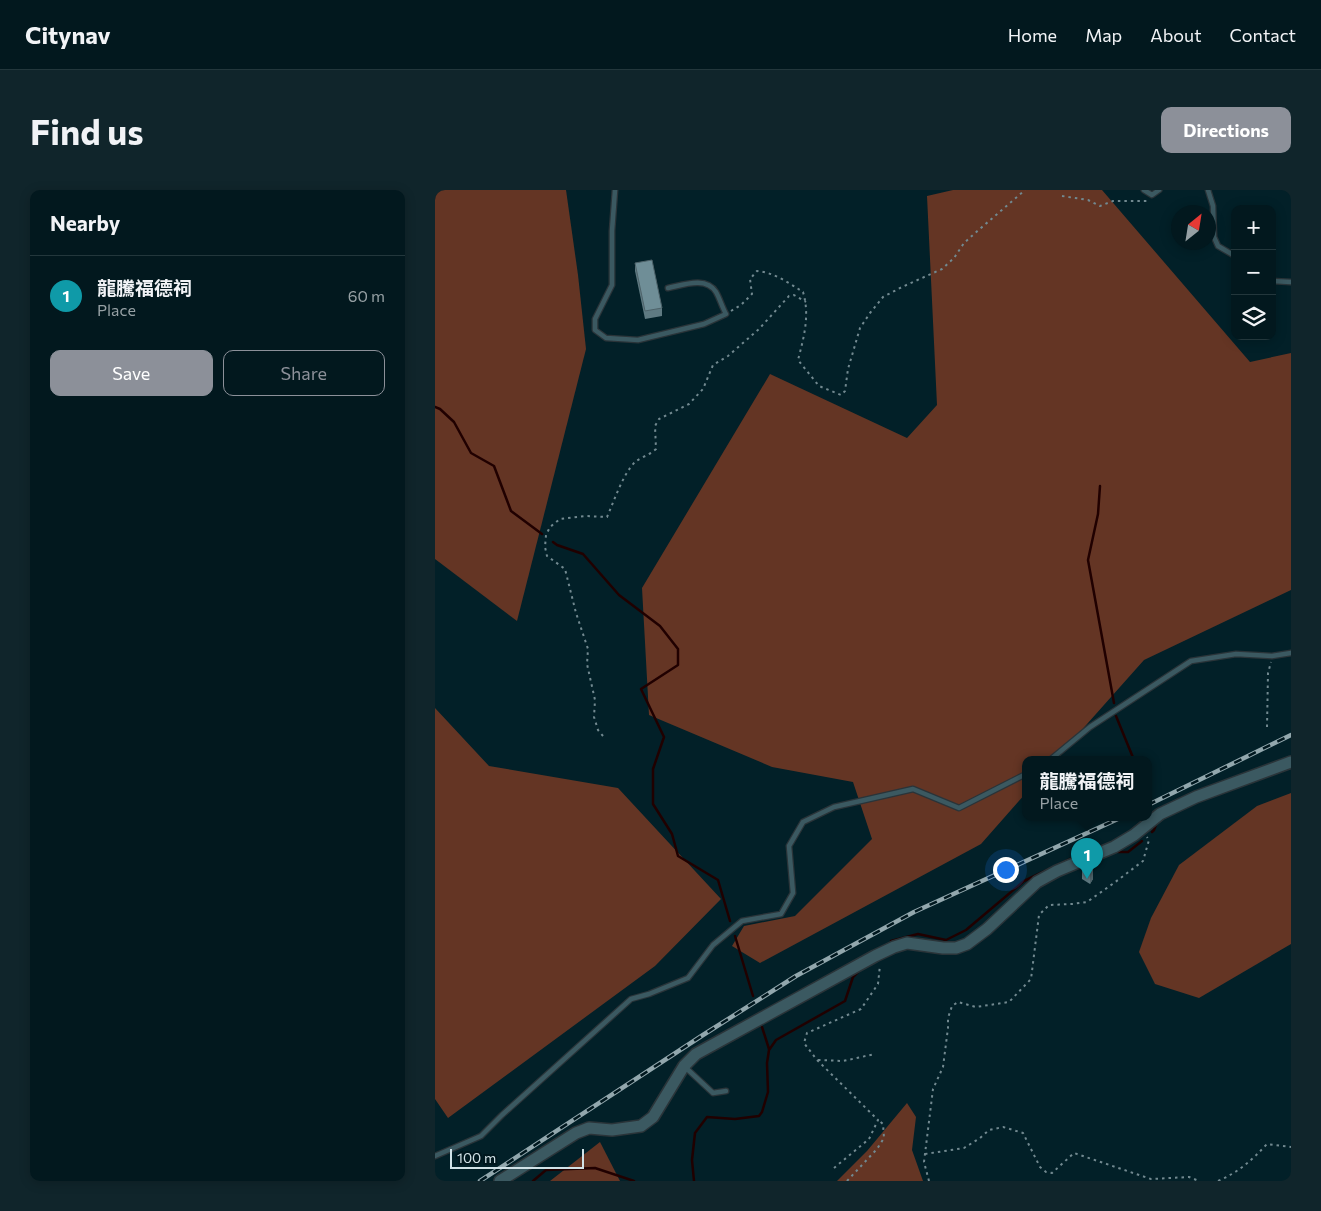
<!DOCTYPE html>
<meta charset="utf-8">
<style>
:root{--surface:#02181e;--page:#10252b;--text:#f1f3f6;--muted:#96a0a4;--line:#23373c;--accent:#8c9099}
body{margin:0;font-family:Commissioner,"Noto Sans TC",sans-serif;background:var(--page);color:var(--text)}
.controls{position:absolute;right:15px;top:15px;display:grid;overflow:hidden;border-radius:10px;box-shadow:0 2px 12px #0003}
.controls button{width:45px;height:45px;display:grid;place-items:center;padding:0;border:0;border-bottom:1px solid var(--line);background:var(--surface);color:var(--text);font:25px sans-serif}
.compass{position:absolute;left:736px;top:15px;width:45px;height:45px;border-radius:50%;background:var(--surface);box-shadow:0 2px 12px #0003;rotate:30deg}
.scale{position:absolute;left:15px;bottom:12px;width:134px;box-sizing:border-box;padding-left:5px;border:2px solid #d1e2e7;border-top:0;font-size:14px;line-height:18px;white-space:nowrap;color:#d1e2e7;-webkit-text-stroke:4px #00171e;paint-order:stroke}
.you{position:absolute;left:570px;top:679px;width:18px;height:18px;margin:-12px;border:4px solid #fff;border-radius:50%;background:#1a73e8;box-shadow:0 0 0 8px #1a73e833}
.badge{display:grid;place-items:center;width:32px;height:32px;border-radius:50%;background:var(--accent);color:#fff;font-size:16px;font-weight:700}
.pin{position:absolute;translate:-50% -41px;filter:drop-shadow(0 1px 2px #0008)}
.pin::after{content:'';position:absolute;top:26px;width:18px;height:15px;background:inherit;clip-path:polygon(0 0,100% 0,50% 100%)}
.popup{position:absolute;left:587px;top:566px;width:130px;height:65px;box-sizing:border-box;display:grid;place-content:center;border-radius:10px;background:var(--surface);filter:drop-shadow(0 1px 4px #0005);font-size:16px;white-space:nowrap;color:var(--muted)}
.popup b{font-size:19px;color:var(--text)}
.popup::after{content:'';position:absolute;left:50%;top:100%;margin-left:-10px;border:10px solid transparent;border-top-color:var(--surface)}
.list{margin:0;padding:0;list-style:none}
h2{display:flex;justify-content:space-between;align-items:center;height:65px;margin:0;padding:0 20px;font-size:21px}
h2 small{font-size:16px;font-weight:400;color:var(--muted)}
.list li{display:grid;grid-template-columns:32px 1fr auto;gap:15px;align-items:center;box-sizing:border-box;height:80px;padding:0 20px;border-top:1px solid var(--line)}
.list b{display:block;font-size:19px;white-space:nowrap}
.list p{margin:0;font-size:16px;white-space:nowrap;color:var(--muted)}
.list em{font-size:16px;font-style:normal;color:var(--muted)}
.actions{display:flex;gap:10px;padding:15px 20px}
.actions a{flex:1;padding:11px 0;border:1px solid var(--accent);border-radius:10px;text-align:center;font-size:18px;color:var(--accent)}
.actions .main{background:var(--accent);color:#fff}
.icon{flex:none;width:28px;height:28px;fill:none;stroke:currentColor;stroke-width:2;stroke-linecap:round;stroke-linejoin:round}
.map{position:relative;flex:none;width:856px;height:991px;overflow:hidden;border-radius:10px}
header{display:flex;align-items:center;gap:30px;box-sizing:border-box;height:70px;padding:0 25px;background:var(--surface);border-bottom:1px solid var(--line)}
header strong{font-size:24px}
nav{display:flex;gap:28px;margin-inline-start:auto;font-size:18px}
.intro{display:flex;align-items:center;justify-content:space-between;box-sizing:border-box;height:120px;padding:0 30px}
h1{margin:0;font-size:35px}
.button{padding:12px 22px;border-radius:10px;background:var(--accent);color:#fff;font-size:18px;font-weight:700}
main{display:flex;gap:30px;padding:0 30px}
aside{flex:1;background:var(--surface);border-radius:10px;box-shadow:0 2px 12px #0003}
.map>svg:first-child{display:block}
.green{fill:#643524}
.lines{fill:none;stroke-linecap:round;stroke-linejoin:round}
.stream{stroke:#200000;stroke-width:2.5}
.service-casing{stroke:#2a3439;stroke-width:7}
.tertiary-casing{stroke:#2a3439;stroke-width:14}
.path{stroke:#728990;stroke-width:2;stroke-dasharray:2.5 4;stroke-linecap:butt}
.service{stroke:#3b5961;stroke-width:4.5}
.tertiary{stroke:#3b5961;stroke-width:11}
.rail-casing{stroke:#92a7ad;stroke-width:4.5}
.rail{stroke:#00171e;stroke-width:2.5;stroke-dasharray:8;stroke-linecap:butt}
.wall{fill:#5f7a82}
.shaded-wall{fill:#4e636a}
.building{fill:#6f8e97;stroke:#4e636a}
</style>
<header>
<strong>Citynav</strong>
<nav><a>Home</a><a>Map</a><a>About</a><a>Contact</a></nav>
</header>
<div class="intro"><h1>Find us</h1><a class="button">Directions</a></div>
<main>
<aside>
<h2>Nearby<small></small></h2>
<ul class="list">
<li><span class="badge" style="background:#0f9aa8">1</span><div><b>龍騰福德祠</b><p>Place</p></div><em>60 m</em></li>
</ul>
<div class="actions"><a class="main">Save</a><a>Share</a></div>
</aside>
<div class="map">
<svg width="856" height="991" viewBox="0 0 856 991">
<rect width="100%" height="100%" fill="#022028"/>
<g class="green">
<polygon points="0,0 131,0 143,85 151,159 82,431 0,369"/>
<polygon points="518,0 667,0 815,172 856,163 856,400 709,470 620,570 591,570 591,603 546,654 325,773 297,756 309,736 360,726 437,649 418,592 337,577 214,525 207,398 335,184 472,248 502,215 492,6"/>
<polygon points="0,518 54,576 183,598 286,709 220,776 13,928 0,909"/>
<polygon points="856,603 856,754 764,808 720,794 704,762 716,728 744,675 822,616"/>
<polygon points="472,913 481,927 477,960 488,991 402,991 432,961"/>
<polygon points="165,952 185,991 115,991"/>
</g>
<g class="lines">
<g class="stream">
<polyline points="0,217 5,219 19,232 36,263 59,276 76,321 107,344"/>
<polyline points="665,296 663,324 653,370 679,513"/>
<polyline points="118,352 122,355 148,364 184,405 225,436 243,459 243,475 206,499 229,547 218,579 218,614 237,644 243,666 283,690 295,731"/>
<polyline points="681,526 699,570"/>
<polyline points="713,606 714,608"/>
<polyline points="717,642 719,640 722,632"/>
<polyline points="683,662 693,662 707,651"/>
<polyline points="300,746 318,806"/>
<polyline points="456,751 483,744 511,750 531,740 589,691 650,662"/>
<polyline points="327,837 334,859"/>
<polyline points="98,991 111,980 160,978 199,991"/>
<polyline points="259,991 257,970 260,943 272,927 300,929 324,926 327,922 333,902 332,873 334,860 341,850 410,811 418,787 425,780"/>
</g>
<defs>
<g id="service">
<path d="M180,0l-3,41v54l-17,34v11l11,8 32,2 66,-16 22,-10c-4,-7 -6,-15 -10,-22 -10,-16 -33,-7 -48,-4"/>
<polyline points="709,0 717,5 724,0"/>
<polyline points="773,0 778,16 779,47 783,56 800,66"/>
<polyline points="837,91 856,92"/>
<polyline points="615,570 655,537 756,471 801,464 837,466 856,463"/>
<polyline points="250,877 278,903 291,901"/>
<polyline points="0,966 46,946 67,925 196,809 214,804 253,788 278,755 307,731 346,724 358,703 354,656 368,632 399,617 478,599 524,618 591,584"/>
</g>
<polyline id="tertiary" points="65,991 141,943 154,938 177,940 206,936 218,927 249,876 261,864 440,766 459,757 472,753 508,758 521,758 532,754 552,739 602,692 622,681 679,657 699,645 725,624 761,607 856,572"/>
</defs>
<use href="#service" class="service-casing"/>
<use href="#tertiary" class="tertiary-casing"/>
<g class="path">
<polyline points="627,6 653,10 665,16 678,11 713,11"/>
<path d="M296,121l10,-6 11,-11 -2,-15 7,-8c16,1 32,12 46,21 7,23 1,45 -5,68l21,26 22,9 4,-4 3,-22 12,-41 10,-15 13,-16 19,-10 40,-18 12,-11 10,-15 10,-9 51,-44"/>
<polyline points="832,537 833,483 836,472"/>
<path d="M168,546l-5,-6 -4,-13 1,-17 -8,-36 1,-15 -12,-36 -11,-44 -18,-13 -2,-9 1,-12 4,-8 10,-8 25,-3 22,1c7,-16 16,-43 28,-55 6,-5 15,-7 21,-13l-1,-23 4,-7 30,-15 14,-15 10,-24 15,-9 31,-27 30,-33 5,-1 12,7"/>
<polyline points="383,870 408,871 440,864"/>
<polyline points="490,964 529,958 545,948 554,940 568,937 588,943 605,977 611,982 617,983 639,963 716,989 754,987 764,991"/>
<polyline points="399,978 434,949 443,930 382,870 369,853 372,843 426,819 443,794 445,775"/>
<polyline points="412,991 442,959 449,948 448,934 443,930"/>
<polyline points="494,991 489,972 498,899 508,877 513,838 513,828 517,816 523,812 541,817 574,812 596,789 604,725 614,715 637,714 652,712 679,693 708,671 714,650 712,647"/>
<path d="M783,991c21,-9 34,-21 49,-37l24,3"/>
</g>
<use href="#service" class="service"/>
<use href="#tertiary" class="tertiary"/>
<defs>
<g id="rail">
<polyline points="713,615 856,545"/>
<polyline points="45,991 268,845 361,786 479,722 685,628"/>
</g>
</defs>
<use href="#rail" class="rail-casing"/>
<use href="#rail" class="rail"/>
</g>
<g class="wall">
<polygon points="200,73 227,118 227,126 210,129 200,81"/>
<polygon points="650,673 658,689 655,694 647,689 647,678"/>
</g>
<polygon class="shaded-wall" points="658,678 658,689 655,694 655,683"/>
<g class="building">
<polygon points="217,70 227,118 210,121 200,73"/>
<polygon points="650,673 658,678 655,683 647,678"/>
</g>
</svg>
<div class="controls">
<button>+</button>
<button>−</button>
<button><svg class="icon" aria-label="layers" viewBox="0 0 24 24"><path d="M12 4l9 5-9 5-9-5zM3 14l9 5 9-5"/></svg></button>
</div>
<svg class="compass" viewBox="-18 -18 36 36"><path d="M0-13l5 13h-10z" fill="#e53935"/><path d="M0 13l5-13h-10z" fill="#96a0a4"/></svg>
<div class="scale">100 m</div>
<div class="you"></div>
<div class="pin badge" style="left:652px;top:689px;background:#0f9aa8">1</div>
<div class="popup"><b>龍騰福德祠</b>Place</div>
</div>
</main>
